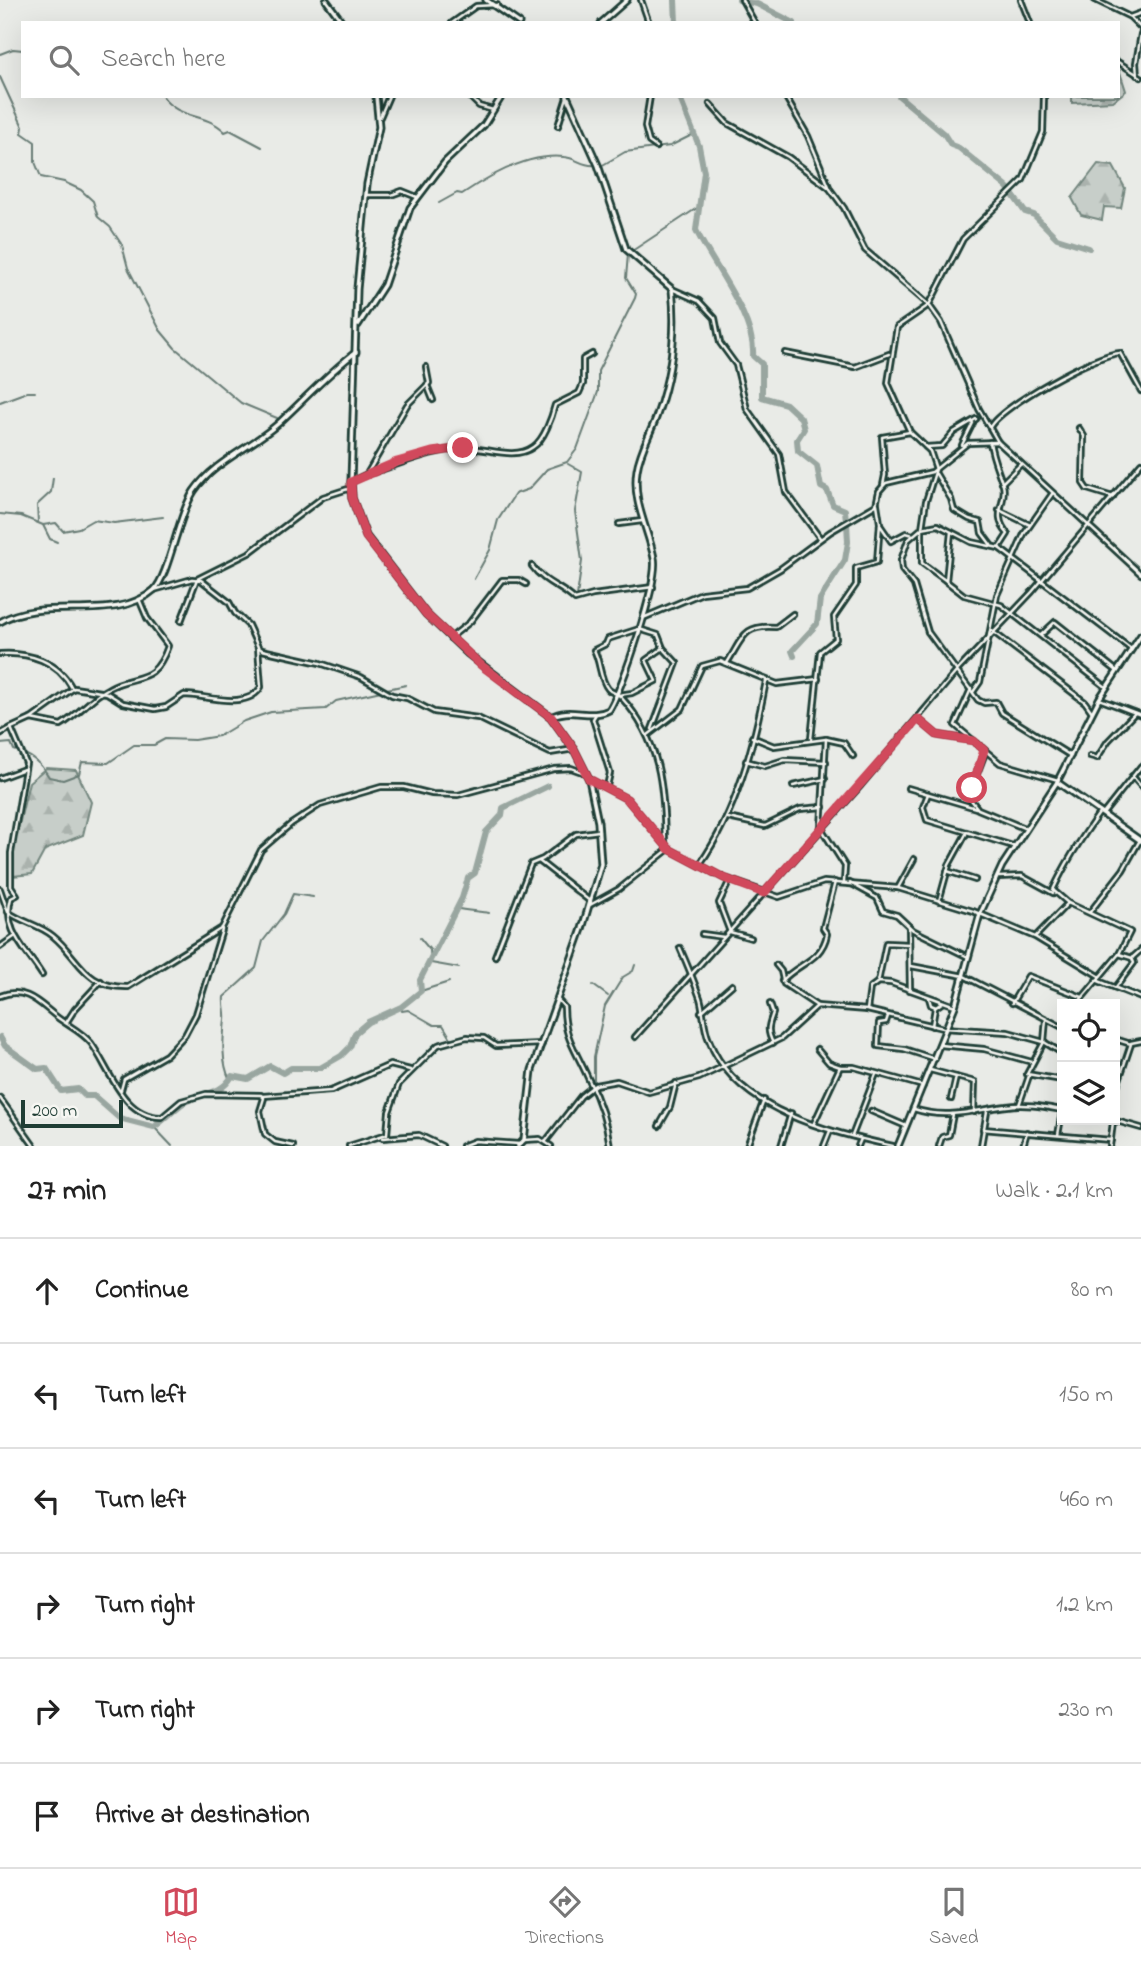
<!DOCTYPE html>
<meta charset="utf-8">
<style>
:root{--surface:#fff;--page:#f6f6f6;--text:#222;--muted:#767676;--line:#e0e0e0;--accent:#d1495b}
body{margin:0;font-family:"Indie Flower",sans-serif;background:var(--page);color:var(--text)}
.controls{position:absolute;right:21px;bottom:21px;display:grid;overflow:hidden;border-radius:0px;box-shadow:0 7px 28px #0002}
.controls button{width:63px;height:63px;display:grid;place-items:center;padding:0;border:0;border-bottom:2px solid var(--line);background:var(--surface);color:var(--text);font:35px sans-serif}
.scale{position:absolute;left:21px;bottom:18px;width:102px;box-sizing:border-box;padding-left:7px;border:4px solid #1f3d34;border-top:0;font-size:19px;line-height:24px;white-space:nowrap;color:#1f3d34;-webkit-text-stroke:5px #f6f6f2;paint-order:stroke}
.stop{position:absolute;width:21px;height:21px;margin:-16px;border:5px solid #d1495b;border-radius:50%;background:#fff}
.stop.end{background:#d1495b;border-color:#fff;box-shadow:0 2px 7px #0008}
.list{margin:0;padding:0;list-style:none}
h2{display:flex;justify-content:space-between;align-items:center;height:91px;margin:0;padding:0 28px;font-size:30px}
h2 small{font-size:23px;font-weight:400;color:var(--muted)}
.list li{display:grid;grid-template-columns:46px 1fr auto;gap:21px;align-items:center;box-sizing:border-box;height:105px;padding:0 28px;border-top:2px solid var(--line)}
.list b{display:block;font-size:26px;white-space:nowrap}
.list em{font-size:23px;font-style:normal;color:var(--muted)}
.icon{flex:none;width:38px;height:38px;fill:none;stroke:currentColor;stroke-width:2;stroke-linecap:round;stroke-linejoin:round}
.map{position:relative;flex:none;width:1141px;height:1146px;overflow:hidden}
.search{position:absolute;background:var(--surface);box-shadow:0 7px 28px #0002;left:21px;right:21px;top:21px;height:77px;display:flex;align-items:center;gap:18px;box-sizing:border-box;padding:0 24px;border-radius:0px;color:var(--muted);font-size:26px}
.sheet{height:721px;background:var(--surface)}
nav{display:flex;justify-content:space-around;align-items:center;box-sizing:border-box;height:98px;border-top:2px solid var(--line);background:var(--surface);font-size:19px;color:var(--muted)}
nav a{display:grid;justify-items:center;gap:4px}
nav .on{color:var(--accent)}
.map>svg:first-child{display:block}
.forest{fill:url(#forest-firs);stroke:#73867e;stroke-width:2}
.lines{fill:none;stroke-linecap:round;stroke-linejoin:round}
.stream{stroke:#687c75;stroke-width:2}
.river{stroke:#99a6a0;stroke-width:6}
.minor-casing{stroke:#1f3d34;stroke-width:8}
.tertiary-casing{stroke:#1f3d34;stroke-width:9}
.minor{stroke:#f6f6f2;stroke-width:2.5}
.tertiary{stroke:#f6f6f2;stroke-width:3.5}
.route{stroke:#d1495b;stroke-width:9}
</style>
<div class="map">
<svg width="1141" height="1146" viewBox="0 0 1141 1146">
<defs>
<pattern id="forest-firs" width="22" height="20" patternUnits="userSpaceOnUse" patternTransform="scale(1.75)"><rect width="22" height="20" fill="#c7cec9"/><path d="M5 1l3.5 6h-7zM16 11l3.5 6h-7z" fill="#aab2ad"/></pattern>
</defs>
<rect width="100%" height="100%" fill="#e9ebe7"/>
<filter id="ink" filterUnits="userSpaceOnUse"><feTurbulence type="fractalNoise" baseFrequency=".0143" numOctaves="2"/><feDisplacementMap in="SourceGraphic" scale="14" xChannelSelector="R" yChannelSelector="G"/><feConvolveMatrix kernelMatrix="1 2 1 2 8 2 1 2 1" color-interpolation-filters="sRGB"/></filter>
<g filter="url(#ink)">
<g class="forest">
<polygon points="1118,66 1126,91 1113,101 1072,103 1072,96 1118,96"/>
<polygon points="1098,164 1113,166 1125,188 1121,208 1104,207 1102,220 1081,215 1072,198"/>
<polygon points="46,768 76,770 91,802 83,835 45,850 32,874 13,876 13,851 29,782"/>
</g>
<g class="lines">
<g class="stream">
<polyline points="0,54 13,49 23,50"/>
<polyline points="0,77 23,127 22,133 35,142 35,162 41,177 64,182 81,190 93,201 98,217 110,227 122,245 128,268 160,330 175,348 241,403 277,418"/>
<path d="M162,96c16,24 46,17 63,36l5,-2 32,17"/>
<polyline points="601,166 625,152 670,146 692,135"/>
<path d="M439,203l18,-10 5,1c28,-19 67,-41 102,-37 13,1 19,10 32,8"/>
<polyline points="632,251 697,208"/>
<polyline points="0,402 27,392 35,392"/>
<polyline points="568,464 582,472 575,511 582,561 577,596"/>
<polyline points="0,514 21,516 43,525 50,539 57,542"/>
<polyline points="38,522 37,505 51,492 53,478"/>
<polyline points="43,525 56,523 63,531 79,528 93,520 114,523 163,517"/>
<polyline points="474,579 490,550 498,520 515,494 529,489 547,469 567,462 577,449 598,392 598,371 635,298 636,294 626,278 628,254"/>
<polyline points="387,689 406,685"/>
<path d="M0,744l11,-1 3,7c17,5 26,12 35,27l14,3 16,-6 3,-12 26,1 26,-18h20l11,-6 29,1 25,-4 25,-15 27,-9 55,-3 10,-8 45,-10"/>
<path d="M455,908c11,3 22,3 34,5"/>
<polyline points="420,938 430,950 431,963 459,968"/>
<polyline points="593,985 608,996"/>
<polyline points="421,991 449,982"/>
<polyline points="401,1007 402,1011 408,1010 434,1025 443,1025 452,1040"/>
<path d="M230,1080c-9,-18 -7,-41 -5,-61 1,-7 -2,-14 -1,-22l32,-29 7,-27 21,-27 9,-20 20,3"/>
<polyline points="594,1081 594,1057 605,1006 623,977 633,971 635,965"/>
<polyline points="154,1127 172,1146"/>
</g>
<g class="river">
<polyline points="675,0 676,23"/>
<polyline points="739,0 757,4 794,23"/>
<path d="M679,96l20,50 5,26 -8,58c16,34 60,88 57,126l9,8v33l24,7 15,14 3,11 -7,11 1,11 19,15 4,21 6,3 6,15 12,5 1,11"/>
<polyline points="899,96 944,134 951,145 959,148 1007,187 1025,212 1034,215 1057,238 1089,248"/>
<polyline points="794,656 792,651 817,624 820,599 845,560 848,542 847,523"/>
<path d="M0,1037l5,9 32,23 9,-1 15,23 17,-2 7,7h9l25,22 35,9c11,-7 20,-18 31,-25 15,-9 36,-6 47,-26l16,3 22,-13 13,7 8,-5h29l21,-12 9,-9 5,-14 13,-11 33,-15 20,-16 -1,-11 42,-82 6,-20 7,-5 11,-41 16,-17 1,-7 45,-22"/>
</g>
<defs>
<g id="minor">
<polyline points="641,0 649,23"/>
<polyline points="742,0 755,23"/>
<polyline points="1021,0 1030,23"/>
<polyline points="1095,0 1130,17 1141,13"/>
<polyline points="1131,18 1141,28"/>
<polyline points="452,23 476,6 497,5"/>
<polyline points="1118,62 1141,77"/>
<polyline points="1137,75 1136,63 1141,34"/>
<polyline points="469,96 479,106 493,110"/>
<polyline points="650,96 645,127 649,142 656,147"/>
<polyline points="785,96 808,136 830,189 844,208 865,250 929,305 941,322 979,409 998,442 1141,574"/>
<polyline points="1044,96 1043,132 1023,180 963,239 929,305 897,327 888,383 910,432 930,451 936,469 926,501 922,528 908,540 901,560 902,570 914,585 928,632 978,700 984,703 996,702 1002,713 1071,756"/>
<polyline points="710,104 727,123 788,157 828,187"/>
<polyline points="380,117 389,96"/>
<polyline points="558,126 567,97"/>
<polyline points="366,195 391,195 402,191 417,197"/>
<polyline points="672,289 699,301 715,318 720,343 736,365 747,409 779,454 786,492 820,538"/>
<polyline points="785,353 855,367 889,354"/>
<polyline points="427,385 433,400"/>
<path d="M990,427c11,-21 105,-73 130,-74l21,38"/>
<polyline points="1079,428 1084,436 1083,483 1087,489 1113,497"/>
<path d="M990,442c2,15 8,28 13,43 5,17 -13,29 5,49l-9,14"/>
<polyline points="962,445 973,423"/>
<polyline points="926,447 942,446 954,432 976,419"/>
<path d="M367,474c33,-9 62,-24 98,-26 21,-1 49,13 68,-1 11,-7 19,-30 22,-42l24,-12 4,-9v-25l9,-5"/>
<polyline points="936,474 951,499 954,510 969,519 980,522 982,533 991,545"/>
<polyline points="351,482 367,474 407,405 429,383 426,367"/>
<polyline points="1002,483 1021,464"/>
<polyline points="883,485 885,475 882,437 910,432"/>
<polyline points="999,510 1030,525"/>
<polyline points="619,524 642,521"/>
<polyline points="880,525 891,541 906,533 913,535"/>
<polyline points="922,528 938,525 971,542 999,548 1131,649"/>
<polyline points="922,529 922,563 945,580"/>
<polyline points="951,532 946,581 964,595 1001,605 1106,687"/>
<path d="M532,566c12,17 30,21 43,34l18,-5 60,-8"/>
<polyline points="154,590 192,579 201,580 229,602 235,613 248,625 258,647 262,650 320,663 361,677 392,695 407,698 434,712 478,718 550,753 574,749"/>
<polyline points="643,618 702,593 747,588 780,569 830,532 876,505 879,491 886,483 932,472 968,443 998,442"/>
<polyline points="181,621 197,579 249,553 323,497 351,488"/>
<polyline points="992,631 1085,702 1092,712"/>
<polyline points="1041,635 1055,622 1117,671"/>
<polyline points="450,638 470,622 502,580 519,580 526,584"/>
<path d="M0,654c29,-2 58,7 72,34"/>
<path d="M727,663c16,-25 16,-39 49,-36l17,-13"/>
<polyline points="971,689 955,725 1000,763 1058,780"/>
<polyline points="973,692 980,682 997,595 1024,534 1052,494"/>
<polyline points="619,695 632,693 656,681 646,660 663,648"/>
<polyline points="1099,699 1141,715"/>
<polyline points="596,714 593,719 610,773 607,786"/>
<path d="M31,719l30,6c17,-10 30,-28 48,-37 27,-15 45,-2 59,-42l-21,-28 -8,-19"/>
<polyline points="918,719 937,735 970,740"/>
<path d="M652,729l25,-66 -14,-15 -5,-13 -19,-6 -31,10 -2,5 -12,6c7,13 5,28 14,39 3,4 10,4 13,8 40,44 43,91 44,146"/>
<polyline points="0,734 11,728"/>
<polyline points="648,735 682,709 702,666 720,661 777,684 818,679"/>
<polyline points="752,737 774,746 826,739 821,828 845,866 844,882"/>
<polyline points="811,739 820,652 836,639 834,617 856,585 856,568 877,562 880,523 877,504"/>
<polyline points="826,739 844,743 853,756"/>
<polyline points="985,753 968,796 978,809 1024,828"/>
<polyline points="1090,756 1097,758 1108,741 1135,713"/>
<polyline points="746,761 765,766 784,760 826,762"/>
<polyline points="1132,776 1141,786"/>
<polyline points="0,778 24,769"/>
<polyline points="589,779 627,799 669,849 724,878 779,897 824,882 898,888 973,911 1035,937 1099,976"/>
<polyline points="793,786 825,779"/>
<polyline points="908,788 976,808"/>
<polyline points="928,794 923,807 927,820 1013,846"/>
<polyline points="1103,814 1141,766"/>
<polyline points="728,818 765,826 800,809 823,807"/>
<polyline points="539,861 591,902"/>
<path d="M700,864c37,-53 54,-119 66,-183"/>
<polyline points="947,871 975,880"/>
<polyline points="999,877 1022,876 1053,893"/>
<polyline points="730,880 719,903 730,932 751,938"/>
<polyline points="850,883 877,898 883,911 897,915 913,930 968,957"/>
<polyline points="898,888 914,859"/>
<path d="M0,889l8,23c14,10 32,13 45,24 27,22 31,52 75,51l94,-59 39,-78 30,-26 29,-19 61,-18h23l28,7 26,1 96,-26 17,-1 14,5"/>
<polyline points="939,901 949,865 966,834"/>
<path d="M1068,903l-15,-13c13,-28 29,-53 47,-78"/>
<polyline points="590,905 619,889 669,849"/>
<polyline points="1090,912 1123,870 1140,840"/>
<polyline points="909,927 910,990"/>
<polyline points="702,934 724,937"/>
<polyline points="1036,936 1068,903 1130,932 1119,954 1077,1004"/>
<polyline points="0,947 14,937"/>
<path d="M680,948c7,16 14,33 20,50 4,13 3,29 9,42 26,70 120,92 184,106"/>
<polyline points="1119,954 1132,958 1141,950"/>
<polyline points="495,956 531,864 543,859 576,834 599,831"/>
<polyline points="776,965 781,971 784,984 817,1006"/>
<polyline points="911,966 964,976 1062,1027"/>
<path d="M42,975c-16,-26 -40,-44 -31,-77l6,-3 -6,-9v-33l15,-90 -15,-35 20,-9 43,-31 33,5 16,10 32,6 11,-2 18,-12c22,0 63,16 77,-8l-3,-40"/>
<polyline points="1096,980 1141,998"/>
<path d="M782,981c16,-18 40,-20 45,-47l-4,-6 12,-46"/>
<polyline points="878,982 886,943 909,944"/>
<polyline points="1116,987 1134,963 1132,958"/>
<path d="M0,996c28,-11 42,11 61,24 10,7 22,13 30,23 19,26 32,75 71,74l19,-16 25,-7 55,1 3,3 -4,13 5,23 10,8 18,4"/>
<polyline points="929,998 931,1005 936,1007 943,1002"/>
<path d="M558,1000l6,7c0,31 12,43 24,71 10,20 19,46 22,68"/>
<polyline points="1012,1003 1028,976 1082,997"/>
<path d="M770,1004l3,9c-4,12 -7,17 0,30"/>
<polyline points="867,1010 870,988 878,982 891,983 955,1006"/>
<polyline points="701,1012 732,985"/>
<polyline points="888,1016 886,1022 879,1023 878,1046 904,1049 935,1059"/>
<polyline points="1046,1019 1044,1042 1062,1053"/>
<polyline points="66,1023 75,1009 101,981"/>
<polyline points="932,1026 935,1008"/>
<polyline points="635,1037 861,785 957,671 1032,592 1141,463"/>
<polyline points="1115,1039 1131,1044 1115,1092"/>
<polyline points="1131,1043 1141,1041"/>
<polyline points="940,1045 984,1049 1032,1062"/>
<polyline points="817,1049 829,1063 840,1067"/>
<polyline points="930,1070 975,1082 974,1112"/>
<polyline points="121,1090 124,1079 166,1055 185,1035 196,1014 222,930"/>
<polyline points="263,1096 331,1091 390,1065 410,1070"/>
<polyline points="0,1098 34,1146"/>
<polyline points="951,1099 956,1077"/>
<polyline points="1019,1105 1029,1076"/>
<path d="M914,1109c32,11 61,1 93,-3 18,-3 38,1 55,4"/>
<polyline points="871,1111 906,1126"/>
<polyline points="1113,1120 1141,1128"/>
<polyline points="814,1123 840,1067 854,1067 923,1086"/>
<polyline points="659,1126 670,1107 676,1083"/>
<polyline points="983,1129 1111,1140"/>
<polyline points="1058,1135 1062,1112"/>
<polyline points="852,1136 876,1074"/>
<polyline points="383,1138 419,1135 442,1146"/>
<polyline points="524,1140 540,1139 551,1146"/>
<polyline points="546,1141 581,1096 595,1085 617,1081 649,1092 699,1078 782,1038 817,1006 867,1010 943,1028 1008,1032 1044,1042 1027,1074 1062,1080"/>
<polyline points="349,1146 387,1134 389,1112 399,1084 438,1045 467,1037 484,1038 496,1046 542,1044"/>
<polyline points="462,1146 475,1141 519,1144"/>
<polyline points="747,1146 764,1100"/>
<polyline points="781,1146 791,1113"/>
<polyline points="824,1146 830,1131"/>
<polyline points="858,1146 861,1139"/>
<polyline points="939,1146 942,1137 949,1135 953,1114"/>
<polyline points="981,1146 987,1111"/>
<polyline points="1023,1146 1027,1132"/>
<polyline points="1110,1146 1113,1122"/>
</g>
<g id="tertiary">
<polyline points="326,0 343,23"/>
<polyline points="486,0 519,23"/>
<polyline points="601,23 627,0"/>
<polyline points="376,96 379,127 367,184 357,289 351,482 352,498 366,536 426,614 468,654 551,717 574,749 589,779 598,822 601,864 582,929 532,1070 524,1140 518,1146"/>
<polyline points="358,325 384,285 410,208 445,162 484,125 502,96"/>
<path d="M0,622c43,-27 115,3 154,-32 15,-14 24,-75 40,-99 21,-31 61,-45 87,-70 25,-23 47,-48 75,-69"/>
<path d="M551,717c19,-11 39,3 58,-7 13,-20 50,-130 45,-152 -6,-30 -22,-56 -17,-88 3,-20 14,-37 20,-55 14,-40 20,-84 15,-126l-46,-40 -28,-84 -31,-69"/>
<polyline points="1057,782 1141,841"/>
<polyline points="898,1146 955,1006 980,914 1002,866 1057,782 1099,699 1141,635"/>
</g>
</defs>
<use href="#minor" class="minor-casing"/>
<use href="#tertiary" class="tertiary-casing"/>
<use href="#minor" class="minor"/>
<use href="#tertiary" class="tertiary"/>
</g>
</g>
<g class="lines" filter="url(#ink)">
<polyline class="route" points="463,448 432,452 397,462 351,482 352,498 366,537 426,614 482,666 551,717 574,749 589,779 627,799 669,849 724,878 764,893 918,719 937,735 974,741 984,750 972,788"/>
</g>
</svg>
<div class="controls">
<button><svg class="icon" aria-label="locate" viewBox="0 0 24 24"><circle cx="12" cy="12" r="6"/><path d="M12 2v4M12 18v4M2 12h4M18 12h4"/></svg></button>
<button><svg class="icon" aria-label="layers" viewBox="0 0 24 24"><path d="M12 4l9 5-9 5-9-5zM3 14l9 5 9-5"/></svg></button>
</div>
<div class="scale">200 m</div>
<div class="stop" style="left:972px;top:788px"></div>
<div class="stop end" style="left:463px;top:448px"></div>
<div class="search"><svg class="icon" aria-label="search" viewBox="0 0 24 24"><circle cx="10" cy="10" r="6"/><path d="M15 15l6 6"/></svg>Search here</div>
</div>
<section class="sheet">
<h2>27 min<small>Walk · 2.1 km</small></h2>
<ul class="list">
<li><svg class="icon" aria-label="ahead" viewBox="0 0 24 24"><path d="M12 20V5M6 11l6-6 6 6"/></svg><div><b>Continue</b></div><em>80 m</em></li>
<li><svg class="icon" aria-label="left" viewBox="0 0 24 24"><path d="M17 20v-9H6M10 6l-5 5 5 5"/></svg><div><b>Turn left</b></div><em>150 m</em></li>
<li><svg class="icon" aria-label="left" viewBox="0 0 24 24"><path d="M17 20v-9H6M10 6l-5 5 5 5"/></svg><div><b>Turn left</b></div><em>460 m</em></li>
<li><svg class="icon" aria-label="right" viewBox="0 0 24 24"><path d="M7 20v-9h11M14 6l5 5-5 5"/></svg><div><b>Turn right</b></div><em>1.2 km</em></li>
<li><svg class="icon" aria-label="right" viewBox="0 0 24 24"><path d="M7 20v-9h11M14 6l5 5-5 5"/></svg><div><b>Turn right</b></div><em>230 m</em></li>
<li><svg class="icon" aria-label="arrive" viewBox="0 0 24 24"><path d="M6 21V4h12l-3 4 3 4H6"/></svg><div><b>Arrive at destination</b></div></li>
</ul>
</section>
<nav>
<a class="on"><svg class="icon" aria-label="map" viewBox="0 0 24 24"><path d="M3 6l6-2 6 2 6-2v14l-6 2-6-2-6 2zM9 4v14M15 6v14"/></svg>Map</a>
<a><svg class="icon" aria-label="directions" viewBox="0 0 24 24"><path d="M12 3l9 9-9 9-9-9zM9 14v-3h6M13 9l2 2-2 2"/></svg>Directions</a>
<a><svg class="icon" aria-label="saved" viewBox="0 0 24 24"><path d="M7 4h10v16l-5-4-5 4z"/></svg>Saved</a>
</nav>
